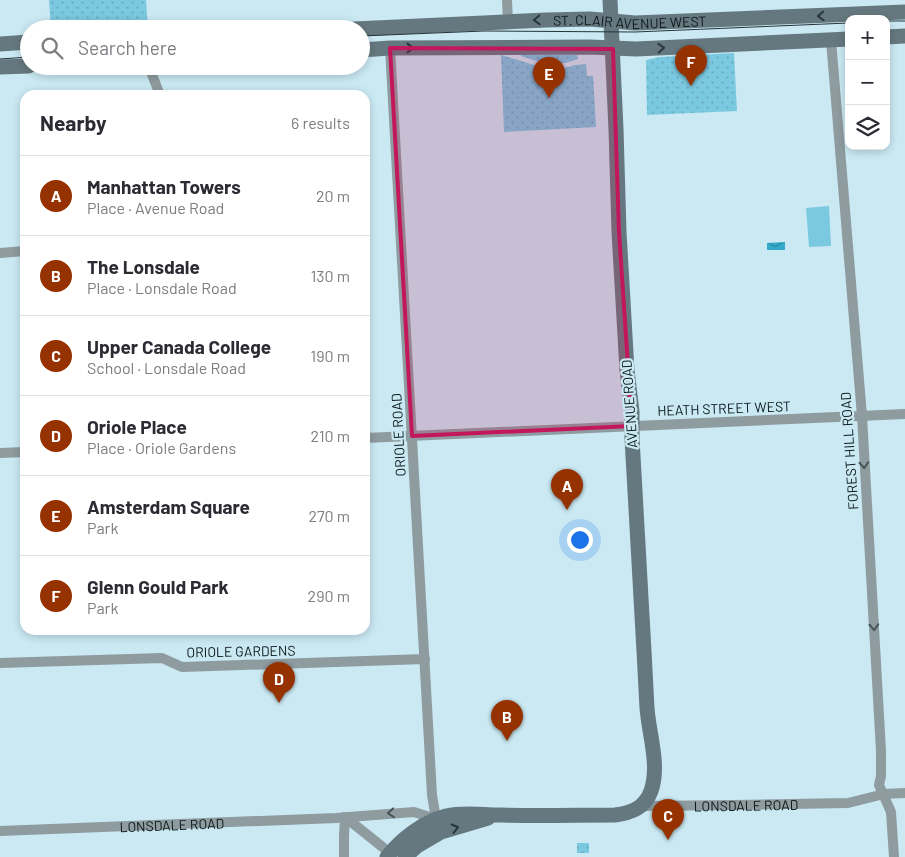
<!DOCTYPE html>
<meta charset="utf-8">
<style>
:root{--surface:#fff;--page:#f2f2f3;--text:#2b2b33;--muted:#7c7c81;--line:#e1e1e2;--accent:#963200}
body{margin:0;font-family:Barlow,sans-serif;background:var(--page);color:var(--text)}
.controls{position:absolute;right:15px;top:15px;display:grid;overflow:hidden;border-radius:10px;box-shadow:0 2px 8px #0003}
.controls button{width:45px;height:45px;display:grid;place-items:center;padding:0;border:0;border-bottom:1px solid var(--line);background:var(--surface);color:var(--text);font:25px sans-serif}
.you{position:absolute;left:579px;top:539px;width:18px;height:18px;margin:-12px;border:4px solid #fff;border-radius:50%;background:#1a73e8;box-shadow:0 0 0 8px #1a73e833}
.badge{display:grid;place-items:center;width:32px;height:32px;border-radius:50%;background:var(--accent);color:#fff;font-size:16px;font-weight:700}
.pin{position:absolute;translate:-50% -41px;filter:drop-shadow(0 1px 2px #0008)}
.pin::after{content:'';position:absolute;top:26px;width:18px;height:15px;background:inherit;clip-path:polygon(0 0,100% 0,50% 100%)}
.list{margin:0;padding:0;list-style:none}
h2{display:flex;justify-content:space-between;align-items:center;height:65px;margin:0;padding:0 20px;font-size:21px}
h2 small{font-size:16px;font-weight:400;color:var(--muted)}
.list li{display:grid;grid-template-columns:32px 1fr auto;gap:15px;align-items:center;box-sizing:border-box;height:80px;padding:0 20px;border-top:1px solid var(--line)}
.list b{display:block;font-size:19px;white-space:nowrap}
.list p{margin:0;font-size:16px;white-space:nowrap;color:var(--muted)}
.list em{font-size:16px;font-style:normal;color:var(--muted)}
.icon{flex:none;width:28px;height:28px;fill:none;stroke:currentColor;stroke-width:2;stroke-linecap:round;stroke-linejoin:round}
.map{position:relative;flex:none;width:905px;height:857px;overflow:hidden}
.search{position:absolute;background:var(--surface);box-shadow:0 2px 8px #0003;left:20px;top:20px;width:350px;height:55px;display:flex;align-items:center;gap:12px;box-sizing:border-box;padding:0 18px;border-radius:28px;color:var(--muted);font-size:19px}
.panel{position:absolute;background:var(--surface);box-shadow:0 2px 8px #0003;left:20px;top:90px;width:350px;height:545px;border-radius:15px}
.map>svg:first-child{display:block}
.grass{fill:url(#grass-dots)}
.garden{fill:#7bc8e1}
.water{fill:url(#water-waves)}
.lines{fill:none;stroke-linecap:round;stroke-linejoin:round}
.street{stroke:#8e9b9f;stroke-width:10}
.secondary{stroke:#66787f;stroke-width:15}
.tram{stroke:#263438;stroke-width:1}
.oneway{stroke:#283539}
.oneway2{stroke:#475356}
.marked{fill:#c2185b;fill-opacity:0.2;stroke:#c2185b;stroke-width:4;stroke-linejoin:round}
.labels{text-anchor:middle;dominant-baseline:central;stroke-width:4.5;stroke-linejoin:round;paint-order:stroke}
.street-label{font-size:14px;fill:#0d181b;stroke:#cae9f3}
</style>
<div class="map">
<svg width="905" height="857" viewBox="0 0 905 857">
<defs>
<pattern id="grass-dots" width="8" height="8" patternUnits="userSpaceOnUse" patternTransform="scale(1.25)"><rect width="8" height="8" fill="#7bc8e1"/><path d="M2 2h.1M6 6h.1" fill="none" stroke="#69abc0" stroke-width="1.8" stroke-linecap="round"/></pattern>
<pattern id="water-waves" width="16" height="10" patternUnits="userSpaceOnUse" patternTransform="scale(1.25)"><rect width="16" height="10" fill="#34a9ca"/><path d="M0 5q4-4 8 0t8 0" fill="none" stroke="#2a89a3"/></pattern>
</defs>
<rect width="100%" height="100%" fill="#cae9f3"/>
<g class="grass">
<polygon points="49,0 146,0 148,29 51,29"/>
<path d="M522,53l12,2h43l1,4c-20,8 -37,4 -57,-3z"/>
<polygon points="734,53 737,111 647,115 646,60 660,57"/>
<polygon points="501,55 544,68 565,68 575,65 586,64 587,76 593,76 596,127 504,132"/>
<rect x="577" y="843" width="12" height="10"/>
</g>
<polygon class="garden" points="829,206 831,246 809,247 806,208"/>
<polygon class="water" points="785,242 785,250 767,250 767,243"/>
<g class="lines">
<g class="street">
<polyline points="507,0 508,22"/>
<polyline points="831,40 862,416 881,751 881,776 879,785 891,812 894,857"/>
<polyline points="150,66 151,72 160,95"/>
<polyline points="0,253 25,251"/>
<polyline points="365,438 905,414"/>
<polyline points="0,453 25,452"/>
<polyline points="0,663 162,658 182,667 425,659"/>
<path id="s1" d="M642,806l92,-1 114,-2 36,-9 21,-1"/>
<polyline points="345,817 390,853"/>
<path id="s2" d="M0,831l336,-13 78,-6 22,7 -4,-24 -42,-747"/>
<polyline points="344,857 344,836 345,817"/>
</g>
<g class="secondary">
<path id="s3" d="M354,29l192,-9 44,-1 45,4 270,-11"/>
<polyline points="886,37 905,36"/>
<polyline points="0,44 29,42"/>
<polyline points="361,50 390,48 590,47 636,49 849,39"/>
<polyline points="0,67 29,66"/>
<path d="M387,857c14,-18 36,-35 59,-41 18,-4 36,-1 54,-1 38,1 77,0 115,0 16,-2 30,-7 36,-24 9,-26 -2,-56 -4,-83 -1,-19 -2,-38 -3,-57 -4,-71 -8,-142 -12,-213v-26l-5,-42 -8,-138 -3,-103 -6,-129"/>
<polyline points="405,857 417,846 441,832 488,818"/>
</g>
<g class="tram">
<polyline points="886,21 905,21"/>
<polyline points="361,36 484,31 635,32 849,23"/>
<polyline points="0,59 29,57"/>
</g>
</g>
<defs><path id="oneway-chevron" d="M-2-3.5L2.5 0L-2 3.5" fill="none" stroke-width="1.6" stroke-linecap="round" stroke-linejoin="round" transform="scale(1.25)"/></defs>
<g class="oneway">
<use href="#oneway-chevron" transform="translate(821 16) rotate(178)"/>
<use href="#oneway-chevron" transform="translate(537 20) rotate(177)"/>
<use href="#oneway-chevron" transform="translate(410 48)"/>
<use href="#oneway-chevron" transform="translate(661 48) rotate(-3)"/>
<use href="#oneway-chevron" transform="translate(455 828) rotate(-14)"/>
</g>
<g class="oneway2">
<use href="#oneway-chevron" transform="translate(864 465) rotate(87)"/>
<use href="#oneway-chevron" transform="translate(874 627) rotate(87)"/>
<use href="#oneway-chevron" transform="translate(391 813) rotate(175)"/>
</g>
<path class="marked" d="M390,48l223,1 6,183 13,194 -220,10z"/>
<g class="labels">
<g class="street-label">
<text stroke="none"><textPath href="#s3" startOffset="276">ST. CLAIR AVENUE WEST</textPath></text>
<text transform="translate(629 404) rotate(-94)">AVENUE ROAD</text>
<text transform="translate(724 408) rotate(-2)">HEATH STREET WEST</text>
<text transform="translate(398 435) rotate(-93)">ORIOLE ROAD</text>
<text transform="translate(849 451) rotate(-94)">FOREST HILL ROAD</text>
<text transform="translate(241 651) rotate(-1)">ORIOLE GARDENS</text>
<text stroke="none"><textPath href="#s1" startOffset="104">LONSDALE ROAD</textPath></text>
<text stroke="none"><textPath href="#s2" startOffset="172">LONSDALE ROAD</textPath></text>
</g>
</g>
</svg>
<div class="controls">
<button>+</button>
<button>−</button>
<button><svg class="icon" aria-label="layers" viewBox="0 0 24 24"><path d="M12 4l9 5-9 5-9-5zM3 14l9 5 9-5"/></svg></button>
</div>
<div class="you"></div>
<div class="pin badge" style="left:567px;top:510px">A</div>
<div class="pin badge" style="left:507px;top:741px">B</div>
<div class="pin badge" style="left:668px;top:840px">C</div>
<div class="pin badge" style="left:279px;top:703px">D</div>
<div class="pin badge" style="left:549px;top:98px">E</div>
<div class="pin badge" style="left:691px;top:86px">F</div>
<div class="search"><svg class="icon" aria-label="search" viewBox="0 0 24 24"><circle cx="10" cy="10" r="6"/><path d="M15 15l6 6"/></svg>Search here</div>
<section class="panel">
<h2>Nearby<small>6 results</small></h2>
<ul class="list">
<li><span class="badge">A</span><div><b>Manhattan Towers</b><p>Place · Avenue Road</p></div><em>20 m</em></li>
<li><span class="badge">B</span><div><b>The Lonsdale</b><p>Place · Lonsdale Road</p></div><em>130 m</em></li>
<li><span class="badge">C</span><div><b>Upper Canada College</b><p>School · Lonsdale Road</p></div><em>190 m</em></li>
<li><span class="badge">D</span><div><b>Oriole Place</b><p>Place · Oriole Gardens</p></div><em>210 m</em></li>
<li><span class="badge">E</span><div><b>Amsterdam Square</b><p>Park</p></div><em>270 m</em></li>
<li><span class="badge">F</span><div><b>Glenn Gould Park</b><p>Park</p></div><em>290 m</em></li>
</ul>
</section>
</div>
